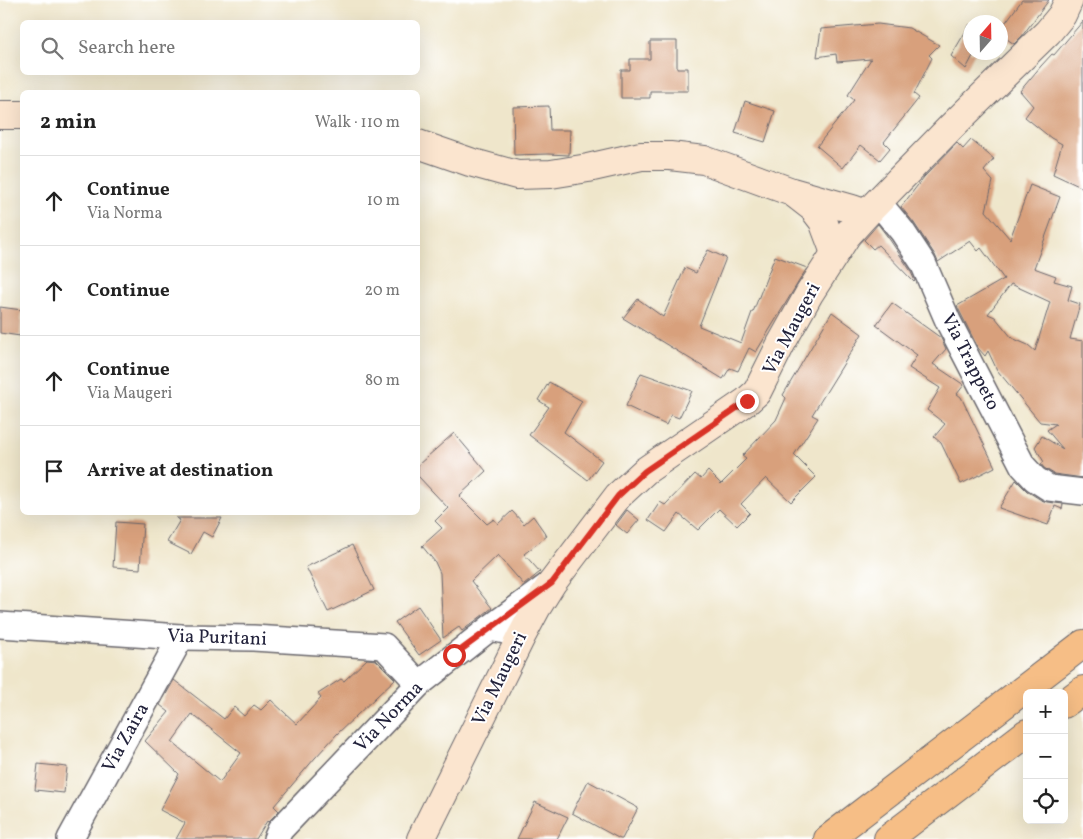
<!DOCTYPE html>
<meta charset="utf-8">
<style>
:root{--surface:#fff;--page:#f6f6f6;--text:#222;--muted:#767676;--line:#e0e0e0}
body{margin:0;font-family:Vollkorn,serif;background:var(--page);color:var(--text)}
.controls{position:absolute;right:15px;bottom:15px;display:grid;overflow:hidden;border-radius:8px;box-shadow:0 5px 20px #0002}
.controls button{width:45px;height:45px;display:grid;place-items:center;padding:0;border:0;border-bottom:1px solid var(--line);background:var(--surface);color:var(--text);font:25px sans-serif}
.compass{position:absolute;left:963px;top:15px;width:45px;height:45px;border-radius:50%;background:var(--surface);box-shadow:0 5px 20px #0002;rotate:20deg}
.stop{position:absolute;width:15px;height:15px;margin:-11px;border:4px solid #d93025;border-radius:50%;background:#fff}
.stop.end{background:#d93025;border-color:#fff;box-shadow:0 1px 5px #0008}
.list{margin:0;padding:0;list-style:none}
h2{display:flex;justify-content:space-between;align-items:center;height:65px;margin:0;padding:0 20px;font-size:21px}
h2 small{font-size:16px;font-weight:400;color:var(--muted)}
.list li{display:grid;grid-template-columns:32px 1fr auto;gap:15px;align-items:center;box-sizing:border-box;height:90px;padding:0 20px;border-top:1px solid var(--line)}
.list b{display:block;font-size:19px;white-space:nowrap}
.list p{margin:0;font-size:16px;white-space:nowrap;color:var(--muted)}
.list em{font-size:16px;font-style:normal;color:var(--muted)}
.icon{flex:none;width:28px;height:28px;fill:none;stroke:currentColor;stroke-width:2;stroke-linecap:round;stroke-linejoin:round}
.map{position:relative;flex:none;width:1083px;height:839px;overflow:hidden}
.search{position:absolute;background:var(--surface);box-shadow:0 5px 20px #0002;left:20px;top:20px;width:400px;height:55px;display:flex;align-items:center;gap:12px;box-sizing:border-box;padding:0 18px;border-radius:8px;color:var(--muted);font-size:19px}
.panel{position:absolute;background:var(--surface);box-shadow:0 5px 20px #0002;left:20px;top:90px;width:400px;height:425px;border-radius:8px}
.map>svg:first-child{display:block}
.building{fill:#d8a07c;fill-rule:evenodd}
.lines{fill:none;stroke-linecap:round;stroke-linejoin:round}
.street-casing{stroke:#6a676d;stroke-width:28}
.secondary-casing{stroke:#6a676d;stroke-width:30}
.highway-casing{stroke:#6a676d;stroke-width:30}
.street{stroke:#fff;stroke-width:25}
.secondary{stroke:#fbe5cf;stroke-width:28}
.highway{stroke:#f6be86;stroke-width:28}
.route{stroke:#d93025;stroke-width:6}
.labels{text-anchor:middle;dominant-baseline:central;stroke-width:4;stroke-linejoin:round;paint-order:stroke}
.street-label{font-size:19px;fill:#22223b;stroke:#fff}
</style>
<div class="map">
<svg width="1083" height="839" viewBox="0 0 1083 839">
<rect width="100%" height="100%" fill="#fff"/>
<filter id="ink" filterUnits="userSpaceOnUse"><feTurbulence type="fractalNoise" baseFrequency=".02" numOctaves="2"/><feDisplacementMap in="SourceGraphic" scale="10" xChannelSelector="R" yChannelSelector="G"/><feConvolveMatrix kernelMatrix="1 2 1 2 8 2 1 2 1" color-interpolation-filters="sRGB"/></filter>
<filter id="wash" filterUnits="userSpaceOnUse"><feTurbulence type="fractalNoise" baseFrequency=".0096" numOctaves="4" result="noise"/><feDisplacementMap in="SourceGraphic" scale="20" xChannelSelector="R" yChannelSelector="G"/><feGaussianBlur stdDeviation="1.12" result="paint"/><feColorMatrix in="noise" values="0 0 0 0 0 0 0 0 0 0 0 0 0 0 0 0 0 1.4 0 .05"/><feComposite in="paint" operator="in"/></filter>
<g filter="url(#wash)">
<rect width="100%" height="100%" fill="#efe6cb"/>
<g id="blocks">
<g class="building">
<polygon points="1022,0 1049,0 1022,36 1014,44 1000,34 1000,30"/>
<polygon points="1083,21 1083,188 1053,174 1062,144 1051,138 1025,117 1033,106 1020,91 1041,66 1052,54 1054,55"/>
<polygon points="878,24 909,28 939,45 929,55 932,58 914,94 919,98 884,142 890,148 880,160 861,145 843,168 817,146 854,100 848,95 871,59 837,62 836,54 817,57 821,29"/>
<polygon points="970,24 970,52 975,52 966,69 951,56"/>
<polygon points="650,41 677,41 677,68 688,68 688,91 650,91 650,98 621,98 621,70 630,70 630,59 650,59"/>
<polygon points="745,101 775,111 765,142 735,133"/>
<polygon points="549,106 550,130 570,130 569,155 548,154 514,155 513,107"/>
<path d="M971,140l23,19 -10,12 9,10 -7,30 24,28 20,-54 30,12 -26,71 22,8 -2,5 18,5 -4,14 12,4 -10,35 13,2v137l-29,-4 -10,-6 -3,-4 3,-2 -9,-15 7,-11 21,13 -16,-19 9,-6 -16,-2 -43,-52 -9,-19 -3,5 -7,-8 -21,-42 47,-27 -23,-31 -3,3 -8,-10 -32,21 -3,-7 -21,-32 -13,-16 23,-30 33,-34 6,6zM1011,284l39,18 -15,49 -7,-6 -16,-7 -17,-21 -7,-3z"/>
<polygon points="878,224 890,240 910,270 915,281 914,282 878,245 873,249 864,240"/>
<polygon points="708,250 726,258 699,326 741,343 752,312 753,312 775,256 807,268 756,352 749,348 738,371 730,368 723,379 623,318 638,299 663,317 685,268 696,273"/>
<polygon points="892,303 941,338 946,349 933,364 964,385 957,394 961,397 995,467 961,484 941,443 934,437 945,424 927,410 940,388 909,368 917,355 876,325"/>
<polygon points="0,307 22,310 20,336 0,333"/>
<polygon points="832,312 862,334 812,415 818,418 794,455 816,477 791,502 766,478 741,504 750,513 737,526 719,509 698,530 679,514 666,532 648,520 660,502 665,505 695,474 701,479 708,471 721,484 746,459 742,456 776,420 786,398 783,395"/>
<polygon points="641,373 692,391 679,418 671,415 666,425 626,406"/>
<polygon points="549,382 582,401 564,432 602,461 588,480 529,435 549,407 538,400"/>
<polygon points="454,433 486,471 459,496 487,524 494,519 498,524 512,511 524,524 533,516 547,536 524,554 540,572 524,585 498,555 471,581 492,608 462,631 459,627 443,638 440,573 435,562 422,546 442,528 435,521 448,508 418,476 418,465"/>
<polygon points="1016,480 1027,491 1041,500 1047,502 1063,504 1062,509 1055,506 1048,525 999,508"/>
<polygon points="627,510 639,520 627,534 616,525"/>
<polygon points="176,518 222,518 212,537 203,532 191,554 167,542 180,520"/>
<polygon points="116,522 143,524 140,569 113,567"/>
<polygon points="352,545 374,590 328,612 306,567"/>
<polygon points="418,606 441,640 419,655 395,622"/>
<path d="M367,659l9,1 19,19 -58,55 -22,24 -41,48 5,5 -11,11 -1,-1 -11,18h-80l9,-16 -25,-13 19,-36 -34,-33 24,-29 -9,-7 14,-25 50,39 10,-12 10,9 10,-11 7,5 10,-10 26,24 24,-26 -3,-4 23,-15 3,2zM192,714l49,39 -21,29 -48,-40z"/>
<polygon points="38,764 67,767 64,793 35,790"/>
<polygon points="588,781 638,808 622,839 620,839 572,813"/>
<polygon points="535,802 568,817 557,839 517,839"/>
</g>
</g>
</g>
<g filter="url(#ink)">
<use href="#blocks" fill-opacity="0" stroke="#6a676d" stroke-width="1"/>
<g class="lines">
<defs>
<g id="street">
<polyline points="878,202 902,231 923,263 948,321 1023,466 1035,479 1049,488 1083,492"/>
<polyline points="0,625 181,637 253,638 384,646 419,684"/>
<polyline points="490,628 550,584"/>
<polyline points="70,839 181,637"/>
<polyline points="276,839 280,830 419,684 490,628 505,631 521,637"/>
</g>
<g id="secondary">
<polyline points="0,115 22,115"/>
<polyline points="418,144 470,162 517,175 551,174 588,168 641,156 670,156 704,160 792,192 852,209 866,214"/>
<polyline points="795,194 813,208 823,221 835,253"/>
<polyline points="421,839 521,637 537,607 552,583 618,496 645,471 747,401 757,392 781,344 809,294 847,235 866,214 951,127 1048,32 1062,15 1069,0"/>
</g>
<g id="highway">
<polyline points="1064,704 1083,690"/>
<polyline points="828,839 1083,644"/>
<polyline points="888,839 1027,733"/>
</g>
</defs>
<use href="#street" class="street-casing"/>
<use href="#secondary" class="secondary-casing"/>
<use href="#highway" class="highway-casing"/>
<use href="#street" class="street"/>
<use href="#secondary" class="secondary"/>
<use href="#highway" class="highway"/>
</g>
</g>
<g class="lines" filter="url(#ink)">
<polyline class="route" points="454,655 552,583 618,496 645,471 747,401"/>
</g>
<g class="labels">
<g class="street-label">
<text transform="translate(792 329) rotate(-62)">Via Maugeri</text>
<text transform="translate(970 362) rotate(63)">Via Trappeto</text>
<text transform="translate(217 638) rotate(2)">Via Puritani</text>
<text transform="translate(500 679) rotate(-64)">Via Maugeri</text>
<text transform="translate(389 717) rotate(-46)">Via Norma</text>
<text transform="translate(126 738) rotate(-61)">Via Zaira</text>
</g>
</g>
</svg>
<div class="controls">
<button>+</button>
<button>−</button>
<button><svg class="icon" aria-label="locate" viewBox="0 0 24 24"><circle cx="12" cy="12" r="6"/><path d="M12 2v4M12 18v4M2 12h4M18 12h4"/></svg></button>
</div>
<svg class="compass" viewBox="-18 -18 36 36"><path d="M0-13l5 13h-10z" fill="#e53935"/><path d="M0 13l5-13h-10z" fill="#767676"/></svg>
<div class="stop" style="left:454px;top:655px"></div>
<div class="stop end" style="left:747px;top:401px"></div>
<div class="search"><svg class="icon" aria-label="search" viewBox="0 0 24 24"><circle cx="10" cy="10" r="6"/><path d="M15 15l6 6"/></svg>Search here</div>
<section class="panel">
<h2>2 min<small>Walk · 110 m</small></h2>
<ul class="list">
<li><svg class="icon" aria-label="ahead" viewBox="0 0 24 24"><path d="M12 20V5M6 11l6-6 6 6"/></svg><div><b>Continue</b><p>Via Norma</p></div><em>10 m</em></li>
<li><svg class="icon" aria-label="ahead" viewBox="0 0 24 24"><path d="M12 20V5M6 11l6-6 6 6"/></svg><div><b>Continue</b></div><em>20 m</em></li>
<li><svg class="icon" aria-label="ahead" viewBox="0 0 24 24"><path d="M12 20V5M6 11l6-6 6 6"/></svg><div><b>Continue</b><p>Via Maugeri</p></div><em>80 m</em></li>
<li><svg class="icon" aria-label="arrive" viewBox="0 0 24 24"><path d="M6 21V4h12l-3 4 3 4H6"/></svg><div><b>Arrive at destination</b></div></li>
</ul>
</section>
</div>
